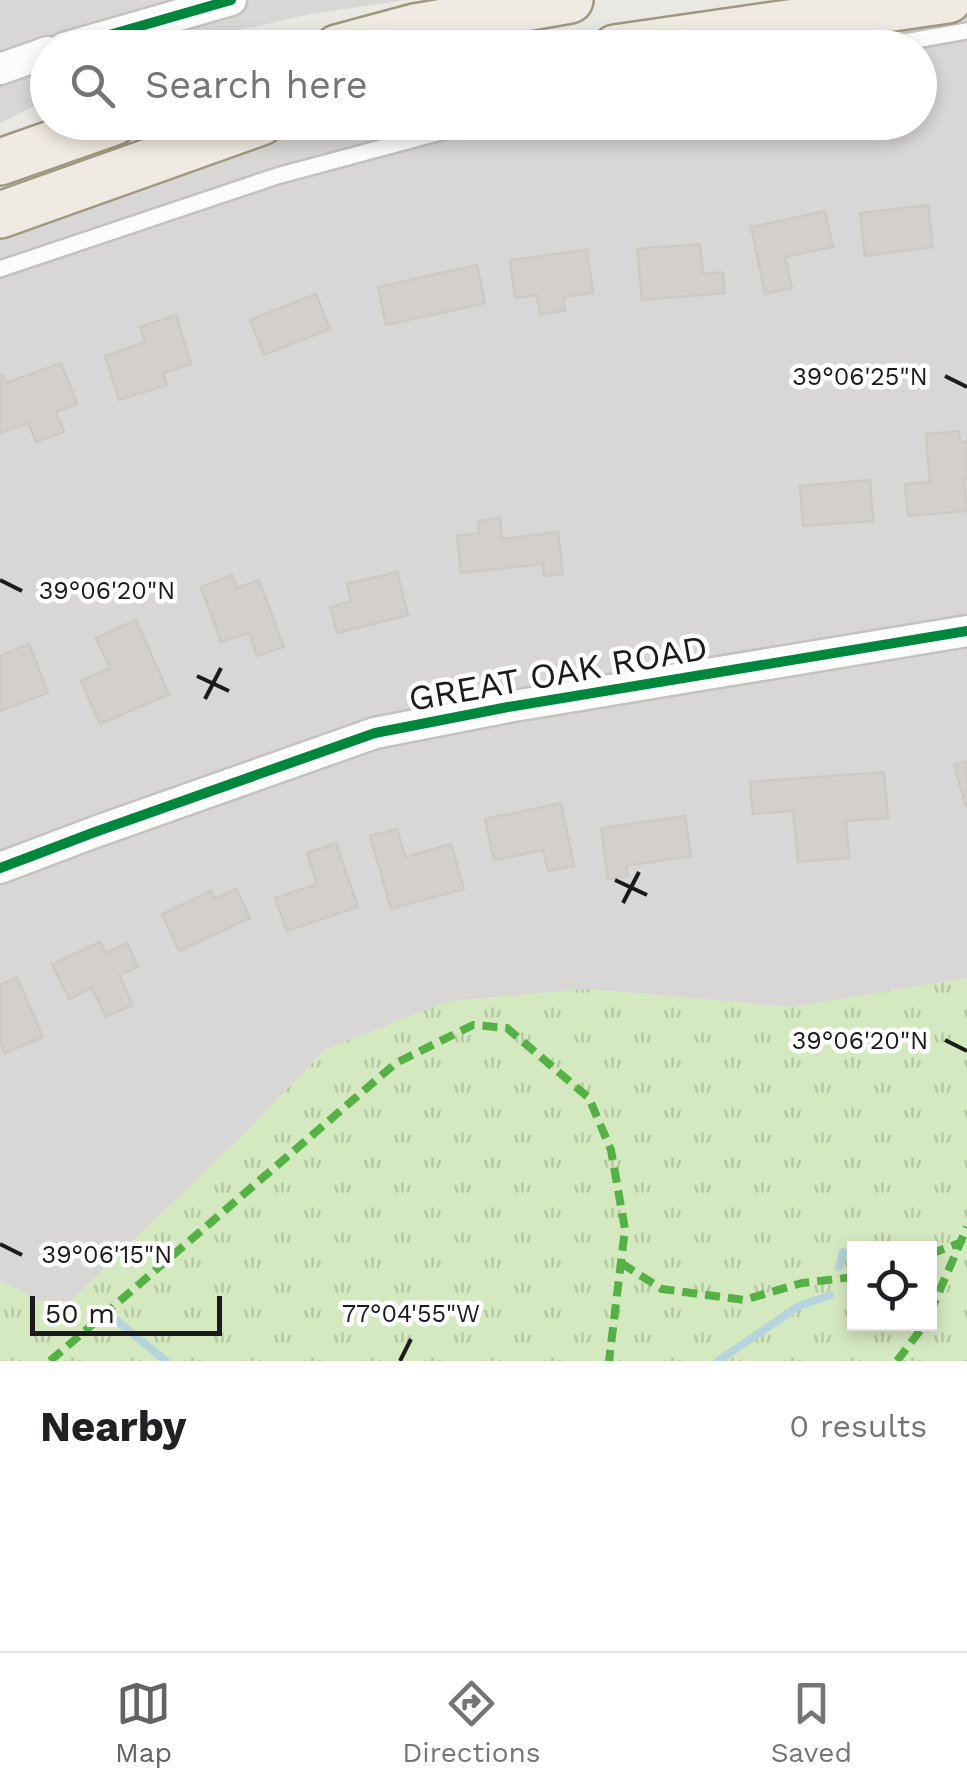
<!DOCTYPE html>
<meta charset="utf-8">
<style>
:root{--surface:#fff;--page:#f2f2f2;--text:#202124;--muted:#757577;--line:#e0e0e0;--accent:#636361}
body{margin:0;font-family:"Work Sans",sans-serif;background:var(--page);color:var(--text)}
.controls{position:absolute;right:30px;bottom:30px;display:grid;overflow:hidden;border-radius:0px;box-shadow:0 5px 15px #0003}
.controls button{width:90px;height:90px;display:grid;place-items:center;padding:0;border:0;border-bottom:2px solid var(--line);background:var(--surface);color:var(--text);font:50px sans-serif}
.scale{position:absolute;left:30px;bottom:25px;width:192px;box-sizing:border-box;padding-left:10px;border:5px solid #1b1b1b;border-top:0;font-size:28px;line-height:35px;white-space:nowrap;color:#1b1b1b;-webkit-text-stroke:8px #fff;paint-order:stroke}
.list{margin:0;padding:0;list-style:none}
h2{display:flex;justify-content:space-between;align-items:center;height:130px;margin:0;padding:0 40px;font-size:42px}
h2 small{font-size:32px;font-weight:400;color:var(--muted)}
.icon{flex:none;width:55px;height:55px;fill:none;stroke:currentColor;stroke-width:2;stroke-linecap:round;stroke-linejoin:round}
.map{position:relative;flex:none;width:967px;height:1361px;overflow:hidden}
.search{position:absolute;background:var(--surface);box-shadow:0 5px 15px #0003;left:30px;right:30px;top:30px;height:110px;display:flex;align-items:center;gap:25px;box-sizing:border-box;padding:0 35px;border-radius:55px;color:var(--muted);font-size:38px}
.sheet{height:290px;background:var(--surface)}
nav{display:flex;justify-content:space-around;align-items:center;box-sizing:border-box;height:140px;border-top:2px solid var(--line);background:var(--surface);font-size:28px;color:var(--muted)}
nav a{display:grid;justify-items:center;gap:5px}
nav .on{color:var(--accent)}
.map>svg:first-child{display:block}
.residential{fill:#d9d7d5}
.grass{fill:url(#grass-tufts);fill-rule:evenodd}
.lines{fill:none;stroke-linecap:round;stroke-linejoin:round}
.stream{stroke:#b6d4de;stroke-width:8}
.building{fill:#d2cfcc;stroke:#cdc9c4;stroke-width:2.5}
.service-casing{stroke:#c2c2bf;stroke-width:20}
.minor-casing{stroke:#c2c2bf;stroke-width:35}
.primary-casing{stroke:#a09780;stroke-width:50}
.service{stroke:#fcfcfb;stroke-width:15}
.minor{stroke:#fcfcfb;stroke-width:30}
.primary{stroke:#f0ebe2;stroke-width:45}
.quiet{stroke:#55b145;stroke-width:8;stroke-dasharray:15 8;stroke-linecap:butt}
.cycleway-casing{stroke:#fff;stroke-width:16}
.cycleway{stroke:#00873e;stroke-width:10}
.ticks{fill:none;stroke:#1b1b1b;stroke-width:4}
.labels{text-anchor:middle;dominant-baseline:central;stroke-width:9;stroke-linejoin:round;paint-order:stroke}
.street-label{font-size:35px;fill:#1b1b1b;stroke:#fff}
.ticks-label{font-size:25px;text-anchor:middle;fill:#1b1b1b;stroke:#fff;stroke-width:9;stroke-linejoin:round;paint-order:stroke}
</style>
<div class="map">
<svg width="967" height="1361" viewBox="0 0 967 1361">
<defs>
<pattern id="grass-tufts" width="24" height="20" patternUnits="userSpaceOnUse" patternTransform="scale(2.5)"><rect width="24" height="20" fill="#d5e9c0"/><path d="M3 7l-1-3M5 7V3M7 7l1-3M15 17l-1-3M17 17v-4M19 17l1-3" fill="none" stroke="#b6c7a4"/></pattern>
</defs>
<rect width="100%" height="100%" fill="#eae8e3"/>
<g class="residential">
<polygon points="0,0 405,0 311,14 163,47 48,48 47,100 0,123"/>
<polygon points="967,0 967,978 794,1007 587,989 326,1049 245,1133 61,1311 0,1281 0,215 261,123 920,122 920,48 615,47"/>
</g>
<path class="grass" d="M967,978v383h-967v-80l61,29 184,-177 81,-84 123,-48 138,-12 207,18zM854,1248h76v76h-76z"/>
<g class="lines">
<g class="stream">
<polyline points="839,1267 843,1252"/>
<polyline points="116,1320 166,1361"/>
<polyline points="718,1361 799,1306 830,1295"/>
</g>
</g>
<g class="building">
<polygon points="928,205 933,247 865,256 860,213"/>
<polygon points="825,211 833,247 785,257 792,288 765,294 751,227"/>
<polygon points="700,244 703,274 723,272 725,293 642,300 637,249"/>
<polygon points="587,250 593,293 564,297 565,311 540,314 537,295 515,298 510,260"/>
<polygon points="477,265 485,303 386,325 378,287"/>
<polygon points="316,294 330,329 264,355 250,320"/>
<polygon points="176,315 191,364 163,373 167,385 119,400 105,356 145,342 140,327"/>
<polygon points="61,363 77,404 56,412 64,432 36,442 28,423 0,433 0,376 3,375 6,383"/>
<polygon points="959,431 960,442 967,442 967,479 964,479 967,511 908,516 905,484 930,482 926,434"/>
<polygon points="870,480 873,521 803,526 800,486"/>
<polygon points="500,518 502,539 558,532 563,574 544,576 543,564 461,573 457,536 479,533 478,521"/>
<polygon points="397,572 408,615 337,633 330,607 351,601 347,584"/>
<polygon points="232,575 237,588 259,580 284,647 257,656 249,633 221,642 201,587"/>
<polygon points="136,620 169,694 100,724 81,681 110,668 96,638"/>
<polygon points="29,644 48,693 0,711 0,656"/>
<polygon points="967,761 967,806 966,806 954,765"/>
<polygon points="884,772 888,818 846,821 849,858 798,862 793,811 753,814 750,782"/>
<polygon points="561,803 574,866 548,871 543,850 494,860 485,819"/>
<polygon points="685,816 691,856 626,866 628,876 608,879 601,828"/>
<polygon points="397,829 405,857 451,844 464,889 391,909 370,836"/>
<polygon points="336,843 358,907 287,931 275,898 317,884 307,853"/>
<polygon points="236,889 250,918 179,951 162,914 211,891 215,899"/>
<polygon points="100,942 106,953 127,943 138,967 119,975 133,1005 106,1017 92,988 69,999 52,964"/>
<polygon points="17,977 43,1037 5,1053 0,1041 0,985"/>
</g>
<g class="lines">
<defs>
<g id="service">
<polyline points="871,48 967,31"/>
<polyline points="0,269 277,176 478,122"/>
</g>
<g id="minor">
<polyline points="64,48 231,0"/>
<polyline points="0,69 48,52"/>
<polyline points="0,868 95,832 375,733 508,707 967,631"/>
</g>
<g id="primary">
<polyline points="337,48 415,27 570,0"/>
<polyline points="615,48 948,0"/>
<polyline points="0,162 114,122"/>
<polyline points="0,215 261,122"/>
</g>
</defs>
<use href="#service" class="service-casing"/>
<use href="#minor" class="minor-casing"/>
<use href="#primary" class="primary-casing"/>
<use href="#service" class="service"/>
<use href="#minor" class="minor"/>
<use href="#primary" class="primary"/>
<g class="quiet">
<polyline points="930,1254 962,1242"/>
<polyline points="621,1263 662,1289 744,1300 802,1283 854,1277"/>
<polyline points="930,1313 967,1227"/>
<polyline points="50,1361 396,1063 473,1025 507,1028 589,1098 611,1150 625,1229 609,1361"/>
<polyline points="897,1361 925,1324"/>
</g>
<defs>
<g id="cycleway">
<polyline points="64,48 231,0"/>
<polyline points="0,868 95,832 375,733 508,707 967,631"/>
</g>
</defs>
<use href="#cycleway" class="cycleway-casing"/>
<use href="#cycleway" class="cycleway"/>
</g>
<path class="ticks" d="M945,376l22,11M0,580l22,11M197,676l32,15M205,699l16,-31M615,880l32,15M623,903l16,-31M945,1040l22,11M0,1244l22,11M400,1361l11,-22"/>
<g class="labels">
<g class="street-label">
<text transform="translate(558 673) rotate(-10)">GREAT OAK ROAD</text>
</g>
</g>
<g class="ticks-label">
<text x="860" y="385">39°06'25"N</text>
<text x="107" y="599">39°06'20"N</text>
<text x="860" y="1049">39°06'20"N</text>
<text x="107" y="1263">39°06'15"N</text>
<text x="411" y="1322">77°04'55"W</text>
</g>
</svg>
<div class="controls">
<button><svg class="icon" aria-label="locate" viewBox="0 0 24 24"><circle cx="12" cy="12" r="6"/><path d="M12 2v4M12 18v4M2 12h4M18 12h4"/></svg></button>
</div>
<div class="scale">50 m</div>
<div class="search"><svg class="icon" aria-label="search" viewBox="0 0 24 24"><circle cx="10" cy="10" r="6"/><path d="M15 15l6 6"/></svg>Search here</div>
</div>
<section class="sheet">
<h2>Nearby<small>0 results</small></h2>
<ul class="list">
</ul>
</section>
<nav>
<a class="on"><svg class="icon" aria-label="map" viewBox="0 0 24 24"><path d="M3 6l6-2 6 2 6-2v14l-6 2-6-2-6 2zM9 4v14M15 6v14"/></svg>Map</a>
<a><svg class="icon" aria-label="directions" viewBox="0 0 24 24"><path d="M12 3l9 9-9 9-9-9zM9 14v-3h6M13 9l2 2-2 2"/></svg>Directions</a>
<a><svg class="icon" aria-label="saved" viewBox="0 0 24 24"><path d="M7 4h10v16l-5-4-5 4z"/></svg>Saved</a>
</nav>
